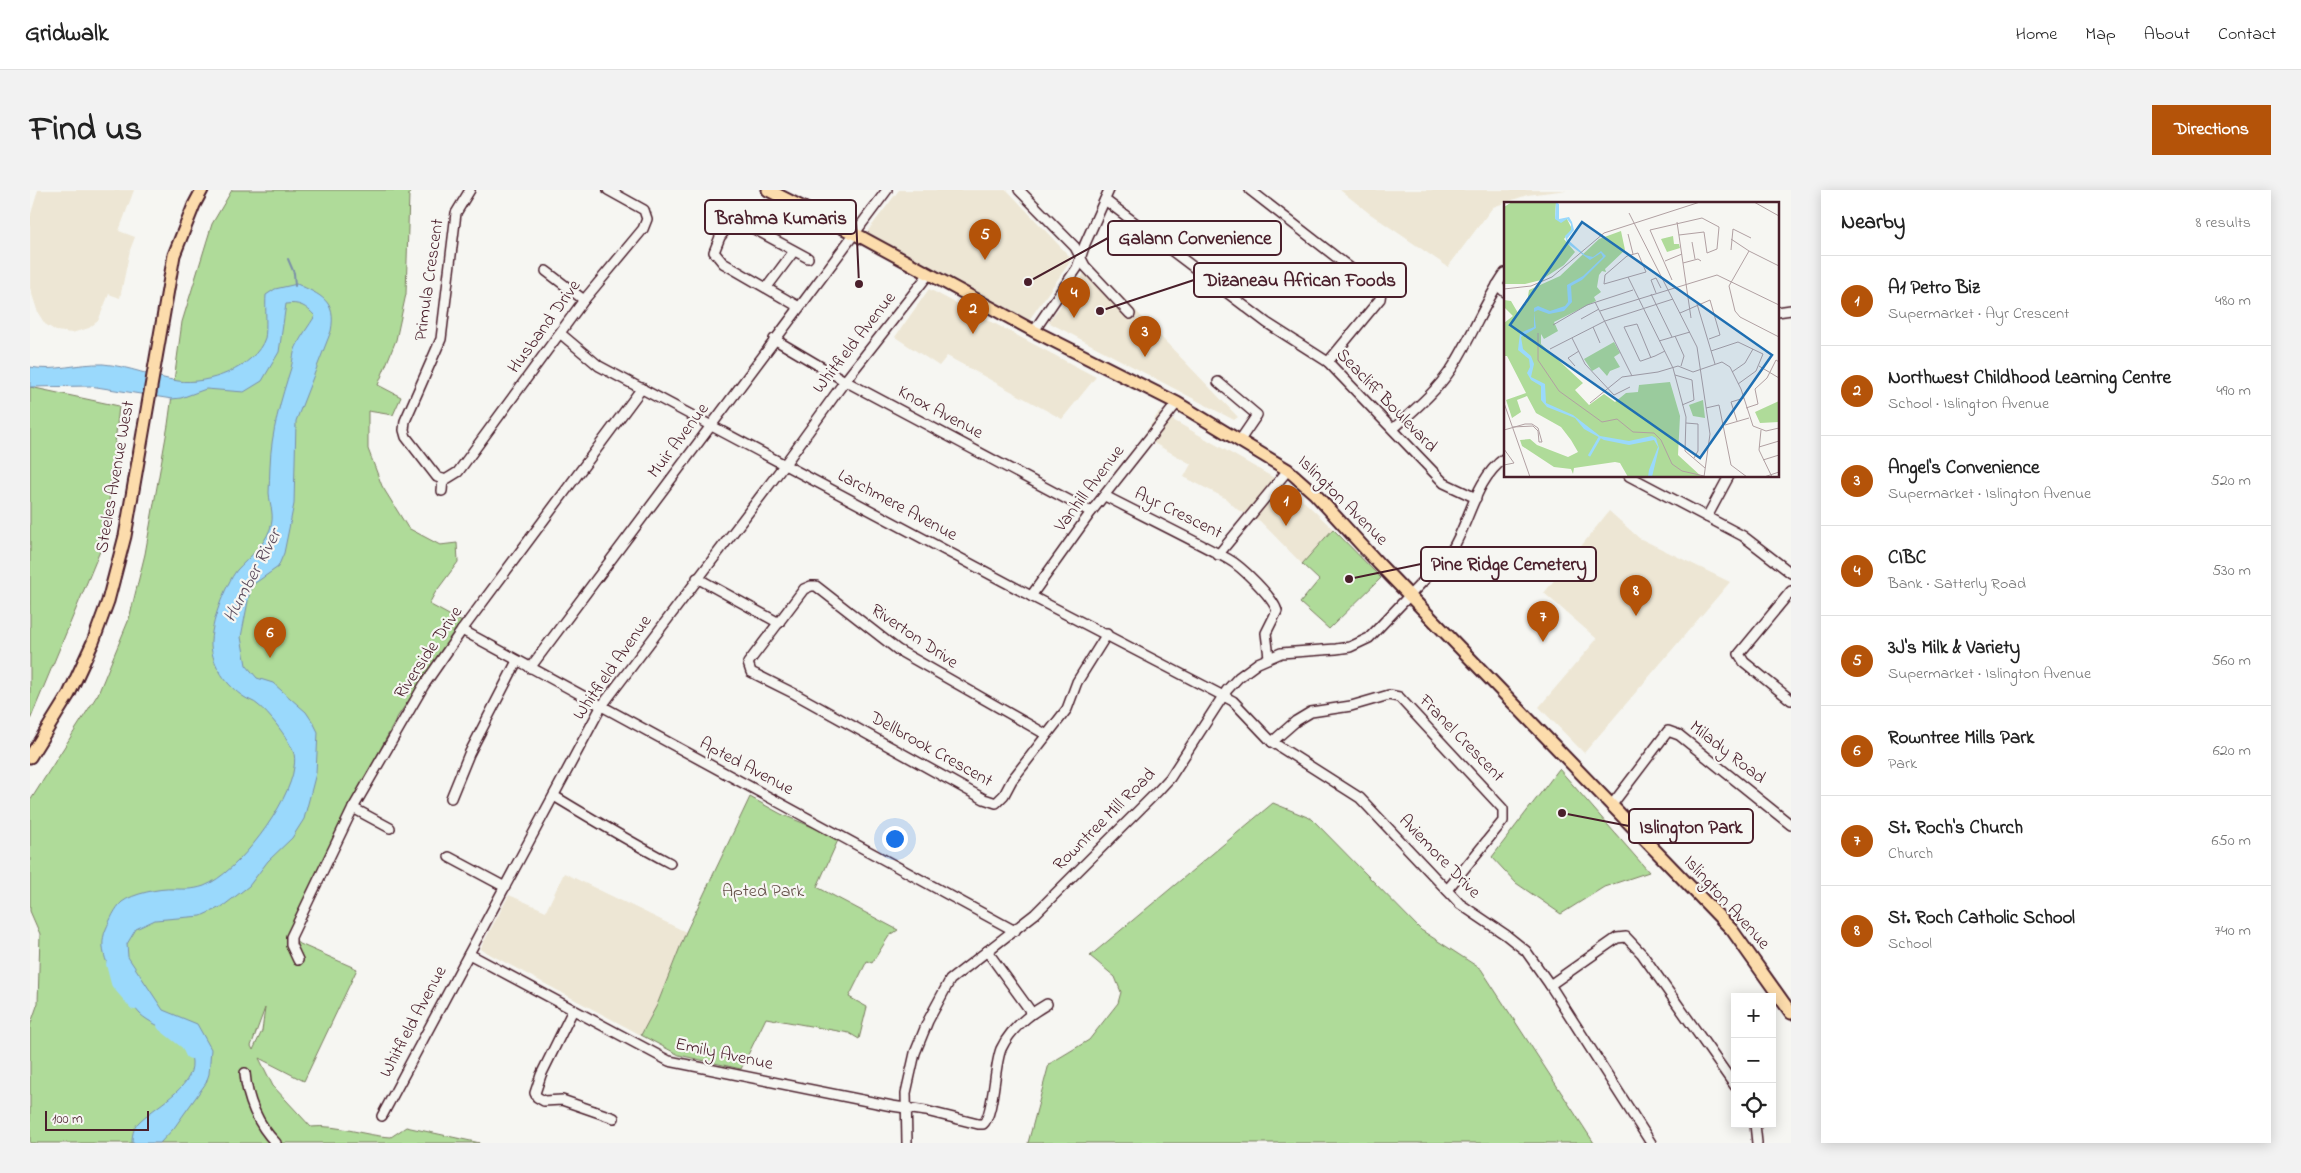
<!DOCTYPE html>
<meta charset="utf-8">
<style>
:root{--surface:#fff;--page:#f2f2f2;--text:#222;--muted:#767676;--line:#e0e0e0;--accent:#b45309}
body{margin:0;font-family:"Indie Flower",sans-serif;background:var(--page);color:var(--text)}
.controls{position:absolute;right:15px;bottom:15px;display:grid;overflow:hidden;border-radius:0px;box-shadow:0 2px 12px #0003}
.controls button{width:45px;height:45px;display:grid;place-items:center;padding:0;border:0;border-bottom:1px solid var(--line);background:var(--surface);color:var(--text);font:25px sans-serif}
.scale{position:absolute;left:15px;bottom:12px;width:104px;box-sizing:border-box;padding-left:5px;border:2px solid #4a1f2b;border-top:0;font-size:14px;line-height:18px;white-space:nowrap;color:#4a1f2b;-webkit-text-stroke:4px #f6f6f2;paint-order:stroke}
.you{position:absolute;left:864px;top:648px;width:18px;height:18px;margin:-12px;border:4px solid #fff;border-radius:50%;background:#1a73e8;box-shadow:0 0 0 8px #1a73e833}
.badge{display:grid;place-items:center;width:32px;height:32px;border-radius:50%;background:var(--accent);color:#fff;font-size:16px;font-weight:700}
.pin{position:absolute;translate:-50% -41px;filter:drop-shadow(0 1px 2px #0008)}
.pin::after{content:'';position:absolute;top:26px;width:18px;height:15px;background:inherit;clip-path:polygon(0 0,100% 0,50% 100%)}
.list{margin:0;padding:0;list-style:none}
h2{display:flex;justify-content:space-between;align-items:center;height:65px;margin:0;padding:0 20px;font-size:21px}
h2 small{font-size:16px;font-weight:400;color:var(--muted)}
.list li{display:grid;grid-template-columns:32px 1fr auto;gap:15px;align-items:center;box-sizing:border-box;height:90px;padding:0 20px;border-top:1px solid var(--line)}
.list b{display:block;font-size:19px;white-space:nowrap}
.list p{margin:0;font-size:16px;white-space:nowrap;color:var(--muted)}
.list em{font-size:16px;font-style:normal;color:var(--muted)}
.icon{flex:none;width:28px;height:28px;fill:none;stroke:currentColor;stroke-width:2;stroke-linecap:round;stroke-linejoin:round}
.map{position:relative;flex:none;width:1761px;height:953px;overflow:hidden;border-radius:0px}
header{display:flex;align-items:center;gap:30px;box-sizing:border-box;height:70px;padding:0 25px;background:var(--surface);border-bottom:1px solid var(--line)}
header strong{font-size:24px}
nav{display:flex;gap:28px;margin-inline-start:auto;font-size:18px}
.intro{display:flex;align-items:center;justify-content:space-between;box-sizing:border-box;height:120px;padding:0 30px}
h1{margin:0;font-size:35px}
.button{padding:12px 22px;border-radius:0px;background:var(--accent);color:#fff;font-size:18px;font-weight:700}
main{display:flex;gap:30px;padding:0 30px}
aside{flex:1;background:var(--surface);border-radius:0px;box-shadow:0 2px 12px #0003}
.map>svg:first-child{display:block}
.built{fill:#ede6d4}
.green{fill:#afdb99;stroke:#7c7d62;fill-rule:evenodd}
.water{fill:#9ad9fc;stroke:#7a8fa8}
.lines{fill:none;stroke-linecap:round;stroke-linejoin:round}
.stream{stroke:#7a8fa8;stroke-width:2}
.river{stroke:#9ad9fc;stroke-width:12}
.minor-casing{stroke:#4a1f2b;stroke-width:12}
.major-casing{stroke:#4a1f2b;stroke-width:15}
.minor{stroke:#f6f6f2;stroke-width:9}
.major{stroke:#fcdcac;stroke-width:11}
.labels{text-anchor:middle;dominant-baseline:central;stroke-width:4.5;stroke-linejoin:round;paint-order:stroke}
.street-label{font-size:18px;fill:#4a1f2b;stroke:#f6f6f2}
.park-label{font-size:18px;fill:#634e46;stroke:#f6f6f2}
.water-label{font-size:19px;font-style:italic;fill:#5e4e5f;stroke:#f6f6f2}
.inset-river{fill:none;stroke:#9ad9fc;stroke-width:2.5}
.inset-road{fill:none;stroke:#b1a0a2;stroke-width:1}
.view{fill:#1f6fb2;fill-opacity:0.15;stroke:#1f6fb2;stroke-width:2.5}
.inset-edge{fill:none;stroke:#4a1f2b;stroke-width:2.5}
.leader{fill:none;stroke:#4a1f2b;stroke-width:2}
.callout-dot{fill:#4a1f2b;stroke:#f6f6f2;stroke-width:2}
.callout{fill:#f6f6f2;stroke:#4a1f2b;stroke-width:2}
.callout-label{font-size:19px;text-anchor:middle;font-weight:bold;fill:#4a1f2b}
</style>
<header>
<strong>Gridwalk</strong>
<nav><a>Home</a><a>Map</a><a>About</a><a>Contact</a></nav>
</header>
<div class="intro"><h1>Find us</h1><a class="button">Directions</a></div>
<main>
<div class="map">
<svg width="1761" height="953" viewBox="0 0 1761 953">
<rect width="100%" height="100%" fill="#f6f6f2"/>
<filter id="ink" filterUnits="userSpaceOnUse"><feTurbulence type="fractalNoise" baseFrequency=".02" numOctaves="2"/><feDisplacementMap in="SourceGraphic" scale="10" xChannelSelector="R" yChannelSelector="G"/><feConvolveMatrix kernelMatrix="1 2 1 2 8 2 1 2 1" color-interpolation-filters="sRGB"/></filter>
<g filter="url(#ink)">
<g class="built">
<polygon points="8,0 104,0 89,41 105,47 100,60 90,108 79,104 68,131 59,138 42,143 26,141 15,134 8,123 0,98 0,27"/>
<polygon points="869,0 977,0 1042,69 999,130 837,42"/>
<polygon points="1310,0 1537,0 1497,5 1463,17 1418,77 1339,23"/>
<polygon points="1059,72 1208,227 1204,230 1018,132 1050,91"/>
<polygon points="899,99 1066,187 1032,229 917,166 909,176 865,147"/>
<polygon points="1129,222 1258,296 1303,339 1272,374 1230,331 1208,320 1195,308 1154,287 1161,274 1113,247"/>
<polygon points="1579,321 1609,348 1700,392 1554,563 1509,517 1567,449 1514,403"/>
<polygon points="534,683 656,742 627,815 611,845 450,759 479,705 516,721"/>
</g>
<g class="green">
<path d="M202,0h179l-2,4 -3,100 -10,46 -18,45 23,12 -8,18 -25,-4v38l14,37 26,42 32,17 17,-2 1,19 -23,31 -6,11 33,18 -64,94 -50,94 -57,130 66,29 -53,112 -45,-23 14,28 38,41c26,-3 54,9 80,10l15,-10 74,16h-450v-117l8,-23 2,-69 -10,-23v-110l68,-107 31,-75 16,-65 23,-129 14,-103 30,-98zM235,818l-3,23 -9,19 -2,-4z"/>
<polygon points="0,197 89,216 75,349 0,530"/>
<polygon points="1303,339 1351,388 1299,439 1270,413 1289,390 1272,374"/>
<polygon points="1529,579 1619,682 1574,697 1531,724 1486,693 1462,667"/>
<polygon points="720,607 751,624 809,648 787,697 868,740 859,746 842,773 837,771 819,807 837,817 829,849 819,843 736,828 711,879 649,865 611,845 627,815 656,742"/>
<polygon points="1243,613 1282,629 1391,740 1451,779 1564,953 998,953 1019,874 1059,850 1088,813 1091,802 1085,787 1060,766"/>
</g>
<path class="water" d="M267,94c24,11 40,17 34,47l-35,90 -2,83 -10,49 -6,14 -27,19 -10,51 5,28 11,13 16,5 9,8 24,21 8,12 4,8 -2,41 -12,46 -12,19 -24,23 -19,25 -26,20 -22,10 -46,4 -19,9 -9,15 1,13 35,53 34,14 14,25 -2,25 -3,9 -32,45 -14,15h-28c0,-7 1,-14 6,-20 15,-16 56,-35 54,-61 -1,-29 -35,-32 -52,-48 -6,-6 -11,-15 -16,-22 -12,-18 -28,-40 -18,-63 4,-9 9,-21 16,-27 10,-8 38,-14 51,-13 12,0 19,1 31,-3 34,-13 86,-83 90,-119 1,-5 1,-12 -1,-16 -5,-13 -24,-38 -35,-46 -4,-4 -10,-5 -14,-8 -17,-11 -32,-32 -33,-52 -1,-20 14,-60 26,-75 12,-13 27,-24 33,-41 5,-13 0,-23 -1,-36 0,-9 1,-18 1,-27 1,-33 11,-67 21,-98 2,-7 2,-15 5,-21 5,-11 13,-21 19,-31 -9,-10 -16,-14 -29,-12l-7,48 -17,29 -18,11 -38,-3 -25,9 -9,1 -82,-13 -60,1v-20c25,5 48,-4 73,-3 25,2 50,13 75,17 29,4 77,-13 87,-43 2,-8 0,-32 1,-43l9,-6z"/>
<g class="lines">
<polyline class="stream" points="258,69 264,83 265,96"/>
<g class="river">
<polyline points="82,774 87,793 105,814"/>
<polyline points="133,835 157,854 161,863"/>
</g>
<defs>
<g id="minor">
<polyline points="440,0 426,23 411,149 375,231 374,240 376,247 407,287 415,290 428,282 554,110 613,39 617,29 614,20 578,0"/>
<polyline points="989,0 1045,57 1055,76 1100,124"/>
<polyline points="1220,0 1351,102 1350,109 1298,172"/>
<polyline points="1075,10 1237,133 1298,172 1414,293 1446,308"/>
<polyline points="516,81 554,110"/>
<polyline points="1467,95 1475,102"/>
<polyline points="737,97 764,61"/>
<polyline points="769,117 693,73 684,62 690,47 703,30 715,34 778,68"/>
<polyline points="1747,122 1761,120"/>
<polyline points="1004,141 1047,78 1055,54 1079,0"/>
<polyline points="531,144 569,176 1001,406 1203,511 1242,552 1330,608 1430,714 1476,745 1496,761 1520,795 1621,953"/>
<polyline points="744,149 815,191 1061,322"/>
<polyline points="1188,192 1227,225 1210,250"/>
<path d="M1363,239c21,-19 43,-37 59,-61 20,-31 32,-65 53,-95"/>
<polyline points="1599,286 1713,346 1761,383"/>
<polyline points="412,301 413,289"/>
<path d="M1075,306c41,21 82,41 123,63 13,7 45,38 49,52l-11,22 3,24"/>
<polyline points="1677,327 1699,286"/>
<polyline points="1188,365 1258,280"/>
<polyline points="667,388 749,433"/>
<polyline points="1761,401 1709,464 1714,472 1761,510"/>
<polyline points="1001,406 1061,322 1147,213"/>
<polyline points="432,440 985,741"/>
<polyline points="500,478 857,0"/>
<polyline points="1017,545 868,460 786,396 781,396 774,399 718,473 721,482 765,504 954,609 966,613 974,605 982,590 1037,519 1047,492 1077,444"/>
<polyline points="1242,552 1266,531 1281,522 1321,516 1359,505 1369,507 1473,619 1473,631 1417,700"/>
<path d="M524,606c38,23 76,46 116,67"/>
<polyline points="421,608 439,564 487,471"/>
<polyline points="1581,616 1638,541 1649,545 1761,635"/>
<polyline points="323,618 360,638"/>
<polyline points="419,667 475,697"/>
<polyline points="957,761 999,819 1000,824"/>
<path d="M439,764l200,107 223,45 34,5 52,13h5c11,-9 11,-58 18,-75 9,-20 27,-34 46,-45"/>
<polyline points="268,770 261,755 261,747 323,618 394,495 432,440 612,198"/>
<polyline points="1520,795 1587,748 1596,747 1612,764 1705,896"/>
<polyline points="543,820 511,885 505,903 507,907 514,911 532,910 584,928"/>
<path d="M215,883c2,26 13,52 31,70"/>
<polyline points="352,926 571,517 755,274 815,191 898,85"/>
<polyline points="1725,934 1727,953"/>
<path d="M877,953l-1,-50 9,-40 13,-32 22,-41 85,-66 123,-123 12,-13 57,-88 12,-13 19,-14 23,-10 55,-4 14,-2 19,-9 81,-85c20,-30 24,-73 55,-95"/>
</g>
<g id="major">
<polyline points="738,0 833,48 1004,141 1147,213 1258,280 1285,304 1349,374 1702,740 1761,823"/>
<polyline points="0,567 39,504 63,452 78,411 95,346 144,65 164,15 172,0"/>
</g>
</defs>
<use href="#minor" class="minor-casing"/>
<use href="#major" class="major-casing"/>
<use href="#minor" class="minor"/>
<use href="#major" class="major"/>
</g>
</g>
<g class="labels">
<g class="street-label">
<text transform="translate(400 90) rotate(-82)">Primula Crescent</text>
<text transform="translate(515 137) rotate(-54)">Husband Drive</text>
<text transform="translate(825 153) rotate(-52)">Whitfield Avenue</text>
<text transform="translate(1356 211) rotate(46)">Seacliff Boulevard</text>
<text transform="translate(910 223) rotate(28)">Knox Avenue</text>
<text transform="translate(649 251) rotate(-53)">Muir Avenue</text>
<text transform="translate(86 287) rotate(-80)">Steeles Avenue West</text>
<text transform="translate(1060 299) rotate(-53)">Vanhill Avenue</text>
<text transform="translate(1312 311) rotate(45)">Islington Avenue</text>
<text transform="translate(867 316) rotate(28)">Larchmere Avenue</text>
<text transform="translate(1148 324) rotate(26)">Ayr Crescent</text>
<text transform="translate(884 447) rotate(34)">Riverton Drive</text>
<text transform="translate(399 463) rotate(-56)">Riverside Drive</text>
<text transform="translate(583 478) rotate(-55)">Whitfield Avenue</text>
<text transform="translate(1431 549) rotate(46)">Franel Crescent</text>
<text transform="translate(901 560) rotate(29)">Dellbrook Crescent</text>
<text transform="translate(1697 563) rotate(38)">Milady Road</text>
<text transform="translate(716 577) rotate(28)">Apted Avenue</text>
<text transform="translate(1075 630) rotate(-45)">Rowntree Mill Road</text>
<text transform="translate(1409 667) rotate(46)">Aviemore Drive</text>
<text transform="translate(1696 713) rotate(48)">Islington Avenue</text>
<text transform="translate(384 832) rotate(-62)">Whitfield Avenue</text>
<text transform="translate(694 865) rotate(12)">Emily Avenue</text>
</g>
<g class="park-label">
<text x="733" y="702">Apted Park</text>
</g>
<g class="water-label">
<text transform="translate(223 386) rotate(-62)">Humber River</text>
</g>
</g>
<g transform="translate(1474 12)">
<rect width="275" height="275" fill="#f6f6f2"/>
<path d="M8,0h44l-1,17h12l5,10 -8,10 11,13 -11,13 -23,15 -16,4h-21v-77zM117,29l4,19 -20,19 1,3 -4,-1 -3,4 -2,12 4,5 -7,5 2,4 -42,21 4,9 -14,8 -3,-5v10l42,39 -8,7 14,15 15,-11 11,8 11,-9 12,-1 1,-7 31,-3 10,34 -2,39 24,22h-74l-8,-14 -5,-1 -41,6 -1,6 -2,-5 -17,-2 -32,-21 -2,-6 10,-1 7,6 31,12 10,-5 -7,-12 -10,-13 -25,-14 -9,-17 -10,4 4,12 -9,6 -6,-18 20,-7 -19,-37h-3v-33l9,-7 -9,-9v-7l7,1 7,12 9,-10 2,-13 31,-14 39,-37zM169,34l1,8h5l1,4 -13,4 -6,-13zM110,140l6,11 -6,4 6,10 -10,4 -3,5 -8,-9 -7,4 -8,-12zM199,198l2,18 -12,-2 -4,-11zM275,199v21l-19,1 -5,-11z" fill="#afdb99"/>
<path d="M52,0l3,2v15l10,-2 3,5 2,8 -7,9 18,16 8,2 8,-6 5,5 -24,24 -11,6 1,16 -8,9 -15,3 -11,-4 -4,2 2,16 -15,9 2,12 8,7 3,8 -3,13 14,7 1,19 27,12 27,21 29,5 23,-5 4,2 3,10 -7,29h-4l1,-7 9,-23 -4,-7 -25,5 -25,-5 -20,-11 -9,-11 -28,-11 -6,-7v-14l-10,-6 -4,-7 3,-6 -1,-8 -11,-9 2,-17 14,-6v-19l4,-2 12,5 15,-5 3,-4 -1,-17 16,-9 20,-19 -2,-4 -11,7 -23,-17 -2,-7 6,-6v-6l-4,-5 -6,4 -6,-4z" fill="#9ad9fc"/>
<path class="inset-river" d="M85,254l11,-19"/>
<path class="inset-road" d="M250,0l25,14M125,11l68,134 13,87 -6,43M173,20l14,96M124,32l5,20M227,37l18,12M188,40l3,17M227,48l2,-21 18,9M245,49l-20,35 6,25 5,6 39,20M245,49l30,15M134,51l8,19 -42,12 1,-9 22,-19zM161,59l17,-7M179,61l15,-4 3,2M124,75l45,91 13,49 -1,34 20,17M168,78l-22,-50 52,-12 17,9 -2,22 -10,4 -3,-21 -25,3M0,87l27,-3 21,-9 52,-44 96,-31M152,91l-5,-13 5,-2 5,10M147,92l21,43M91,100l37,74M193,102l18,60M96,109l117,-36 62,30M176,111l30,-13 10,35 -11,4M77,117l18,-10M49,123l34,-20 46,-15M89,125l7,16M34,131v27l21,31 43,31 15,-3 16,13 21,1 7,7 11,24 10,7 22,5M171,134l9,20 -3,10M68,136l13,26 29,31 16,-8M155,139l31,-9M46,147l55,-28 68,-22M207,149l27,-9 25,12 -7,17 -18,13M147,156l-14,-34 -13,3 16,34h1l14,-5 10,-5M71,164l-7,-8 11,-7M255,164l20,12M228,170l13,-9 8,-14M171,173l17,5 2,20 -12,5M0,201l26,74M86,201l32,-26 36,-5 20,-6 15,6 29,-10 8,5 11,22 12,37 13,5 13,-3M202,206l13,-3 12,60 16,12M242,206l12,-4 -3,-15 12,-11 9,-18 3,2M233,219l-6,-19 13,-4M182,221l12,1v27l-4,7M221,223l24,-7M0,228l21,-6h7l6,4 4,14h-3l-1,-11 -5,-5 -20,1M257,228l-2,20 13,27M255,245l20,-6M0,247l10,14 -10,2M259,258l16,-5M260,275l15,-5"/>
<path class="view" d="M78,20l190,133 -72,103 -190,-133z"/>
<rect width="275" height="275" class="inset-edge"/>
</g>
<path class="leader" d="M829 94L826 27M998 92L1078 48M1070 121L1164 90M1319 389L1391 374M1532 623L1599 636"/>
<g class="callout-dot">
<circle cx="829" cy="94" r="5"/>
<circle cx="998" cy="92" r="5"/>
<circle cx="1070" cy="121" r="5"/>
<circle cx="1319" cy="389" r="5"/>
<circle cx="1532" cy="623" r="5"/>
</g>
<g class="callout">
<rect x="675" y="10" width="151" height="34" rx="5"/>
<rect x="1078" y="31" width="173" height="34" rx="5"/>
<rect x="1164" y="73" width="212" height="34" rx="5"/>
<rect x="1391" y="357" width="175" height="34" rx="5"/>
<rect x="1599" y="619" width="124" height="34" rx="5"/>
</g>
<g class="callout-label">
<text x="751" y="34">Brahma Kumaris</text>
<text x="1165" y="54">Galann Convenience</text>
<text x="1270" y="96">Dizaneau African Foods</text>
<text x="1479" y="380">Pine Ridge Cemetery</text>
<text x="1661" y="643">Islington Park</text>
</g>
</svg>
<div class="controls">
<button>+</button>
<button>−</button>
<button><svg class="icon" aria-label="locate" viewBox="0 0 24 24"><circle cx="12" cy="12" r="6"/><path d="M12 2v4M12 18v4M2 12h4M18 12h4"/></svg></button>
</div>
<div class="scale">100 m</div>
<div class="you"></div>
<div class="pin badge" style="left:1256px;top:336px">1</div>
<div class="pin badge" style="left:943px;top:144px">2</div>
<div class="pin badge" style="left:1115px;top:167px">3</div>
<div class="pin badge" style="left:1044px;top:128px">4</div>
<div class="pin badge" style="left:955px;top:70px">5</div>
<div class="pin badge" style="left:240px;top:468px">6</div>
<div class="pin badge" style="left:1513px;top:452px">7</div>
<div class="pin badge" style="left:1606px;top:426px">8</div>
</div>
<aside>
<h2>Nearby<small>8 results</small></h2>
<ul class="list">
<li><span class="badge">1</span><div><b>A1 Petro Biz</b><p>Supermarket · Ayr Crescent</p></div><em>480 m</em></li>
<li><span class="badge">2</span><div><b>Northwest Childhood Learning Centre</b><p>School · Islington Avenue</p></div><em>490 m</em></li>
<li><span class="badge">3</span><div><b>Angel's Convenience</b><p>Supermarket · Islington Avenue</p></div><em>520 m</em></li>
<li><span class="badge">4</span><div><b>CIBC</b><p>Bank · Satterly Road</p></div><em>530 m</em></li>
<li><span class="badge">5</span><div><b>3J's Milk &amp; Variety</b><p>Supermarket · Islington Avenue</p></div><em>560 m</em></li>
<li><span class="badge">6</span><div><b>Rowntree Mills Park</b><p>Park</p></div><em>620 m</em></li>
<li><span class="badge">7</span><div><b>St. Roch's Church</b><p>Church</p></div><em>650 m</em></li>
<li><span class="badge">8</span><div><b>St. Roch Catholic School</b><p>School</p></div><em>740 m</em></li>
</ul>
</aside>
</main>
